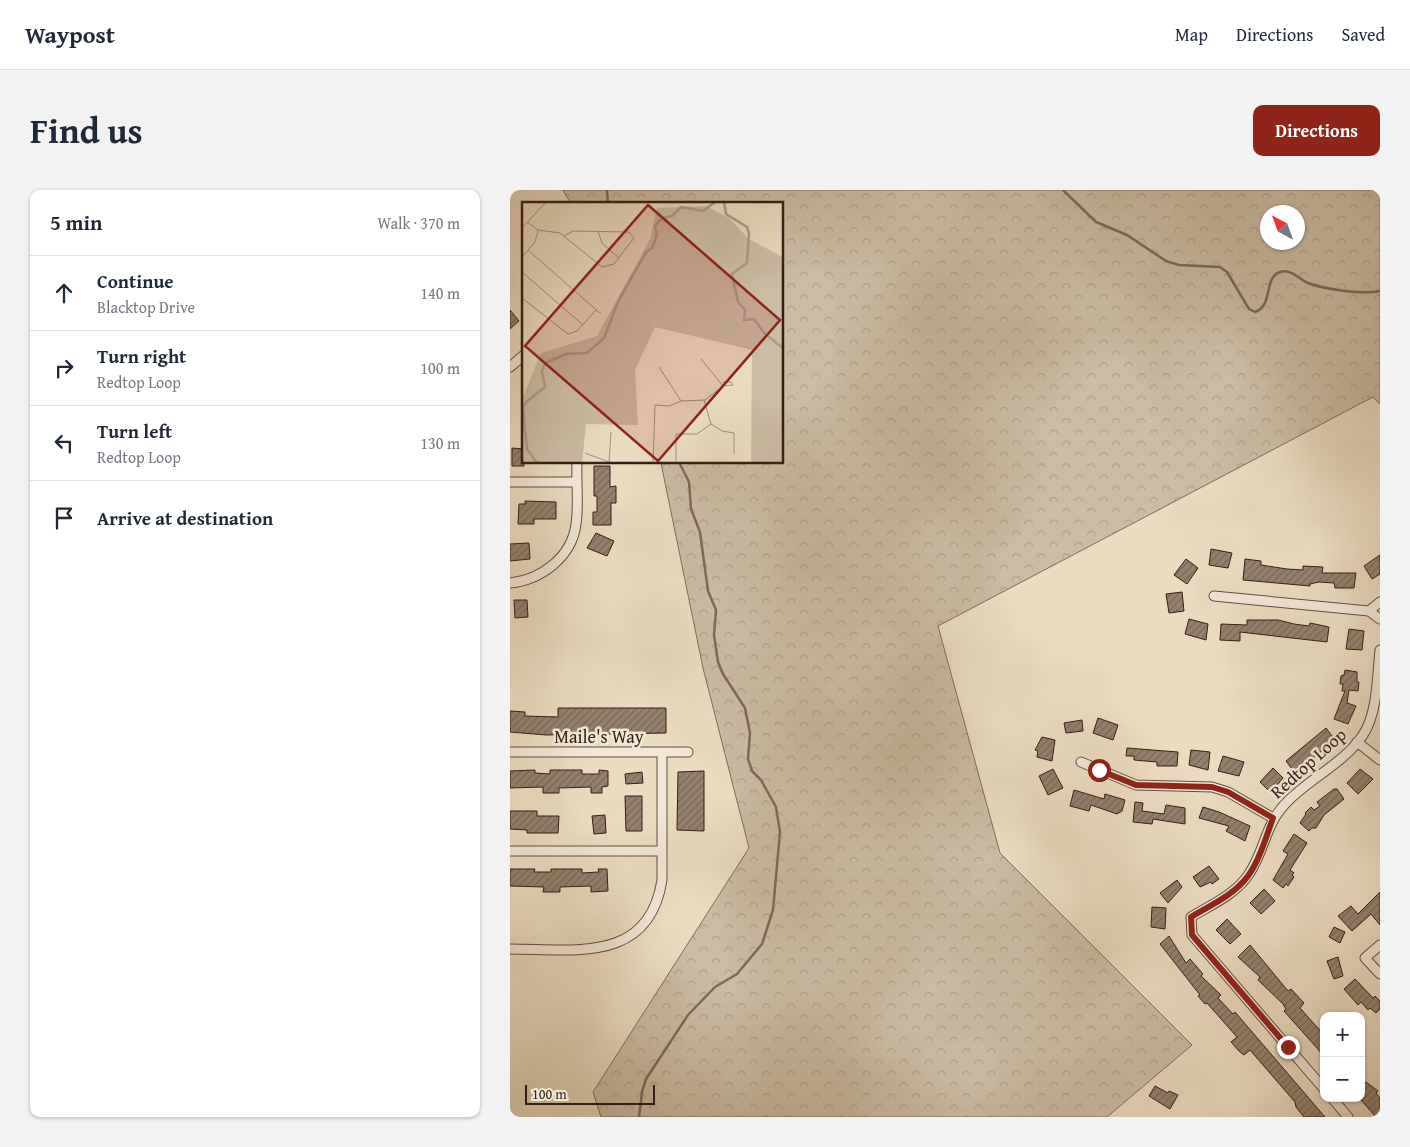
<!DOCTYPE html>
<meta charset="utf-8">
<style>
:root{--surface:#fff;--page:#f2f2f3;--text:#1f2937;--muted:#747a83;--line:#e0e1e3;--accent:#8f2418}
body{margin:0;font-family:"Gentium Book Plus",serif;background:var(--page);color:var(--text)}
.controls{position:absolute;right:15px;bottom:15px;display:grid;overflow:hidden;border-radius:10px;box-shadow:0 1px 4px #0004}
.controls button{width:45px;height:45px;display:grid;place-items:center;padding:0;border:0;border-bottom:1px solid var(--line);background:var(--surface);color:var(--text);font:25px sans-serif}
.compass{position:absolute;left:750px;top:15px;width:45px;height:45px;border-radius:50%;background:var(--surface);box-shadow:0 1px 4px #0004;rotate:319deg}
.scale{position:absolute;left:15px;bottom:12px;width:130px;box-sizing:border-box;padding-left:5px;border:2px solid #371d14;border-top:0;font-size:14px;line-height:18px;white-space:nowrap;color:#371d14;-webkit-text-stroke:4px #f2e8d6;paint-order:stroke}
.stop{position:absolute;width:15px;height:15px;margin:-11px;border:4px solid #8f2418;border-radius:50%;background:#fff}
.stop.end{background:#8f2418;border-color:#fff;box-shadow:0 1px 5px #0008}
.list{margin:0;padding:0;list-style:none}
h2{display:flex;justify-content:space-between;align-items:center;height:65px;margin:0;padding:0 20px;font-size:21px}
h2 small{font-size:16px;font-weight:400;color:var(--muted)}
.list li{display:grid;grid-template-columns:32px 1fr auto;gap:15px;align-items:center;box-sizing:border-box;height:75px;padding:0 20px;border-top:1px solid var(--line)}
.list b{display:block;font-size:19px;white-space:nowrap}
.list p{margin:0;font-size:16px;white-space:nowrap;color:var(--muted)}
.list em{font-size:16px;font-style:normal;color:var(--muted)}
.icon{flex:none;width:28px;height:28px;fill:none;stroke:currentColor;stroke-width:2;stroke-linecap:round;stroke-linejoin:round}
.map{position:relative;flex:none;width:870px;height:927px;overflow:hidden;border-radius:10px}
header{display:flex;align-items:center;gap:30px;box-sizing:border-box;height:70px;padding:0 25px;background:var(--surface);border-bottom:1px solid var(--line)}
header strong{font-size:24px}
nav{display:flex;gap:28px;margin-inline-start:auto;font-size:18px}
.intro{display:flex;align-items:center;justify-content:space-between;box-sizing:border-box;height:120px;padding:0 30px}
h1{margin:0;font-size:35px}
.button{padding:12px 22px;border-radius:10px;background:var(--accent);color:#fff;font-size:18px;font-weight:700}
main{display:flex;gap:30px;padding:0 30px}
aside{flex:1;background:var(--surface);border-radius:10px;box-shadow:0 1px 4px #0004}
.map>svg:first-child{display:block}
.forest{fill:url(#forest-crowns);stroke:#826c5c;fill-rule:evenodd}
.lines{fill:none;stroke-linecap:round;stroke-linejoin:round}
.stream{stroke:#7e6958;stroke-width:2.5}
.building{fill:url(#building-hatch);stroke:#371d14}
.street-casing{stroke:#644d3f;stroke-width:11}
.street{stroke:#f2e8d6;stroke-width:9}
.route{stroke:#8f2418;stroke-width:6}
.labels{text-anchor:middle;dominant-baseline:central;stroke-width:5;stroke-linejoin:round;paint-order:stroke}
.street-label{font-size:18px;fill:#371d14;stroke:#f2e8d6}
.inset-river{fill:none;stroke:#ae9b86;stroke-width:2.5}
.inset-road{fill:none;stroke:#a3907b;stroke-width:1}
.view{fill:#8f2418;fill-opacity:0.15;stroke:#8f2418;stroke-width:2.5}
.inset-edge{fill:none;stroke:#371d14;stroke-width:2.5}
</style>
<header>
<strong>Waypost</strong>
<nav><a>Map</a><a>Directions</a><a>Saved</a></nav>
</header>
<div class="intro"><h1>Find us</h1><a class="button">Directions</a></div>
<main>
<aside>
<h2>5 min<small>Walk · 370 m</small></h2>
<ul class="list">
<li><svg class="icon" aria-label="ahead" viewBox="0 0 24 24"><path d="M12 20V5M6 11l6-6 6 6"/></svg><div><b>Continue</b><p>Blacktop Drive</p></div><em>140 m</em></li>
<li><svg class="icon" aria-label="right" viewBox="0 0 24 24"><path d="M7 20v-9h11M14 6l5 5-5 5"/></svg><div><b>Turn right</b><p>Redtop Loop</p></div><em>100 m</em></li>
<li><svg class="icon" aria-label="left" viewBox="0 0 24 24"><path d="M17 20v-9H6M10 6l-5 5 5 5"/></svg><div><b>Turn left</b><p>Redtop Loop</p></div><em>130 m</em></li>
<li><svg class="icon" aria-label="arrive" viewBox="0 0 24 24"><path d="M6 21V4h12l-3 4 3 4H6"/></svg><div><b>Arrive at destination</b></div></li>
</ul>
</aside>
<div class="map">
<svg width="870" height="927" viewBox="0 0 870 927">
<defs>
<pattern id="forest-crowns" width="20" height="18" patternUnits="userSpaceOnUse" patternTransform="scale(1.25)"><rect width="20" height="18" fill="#ccbca3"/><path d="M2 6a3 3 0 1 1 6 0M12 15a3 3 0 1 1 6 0" fill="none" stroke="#b0a18b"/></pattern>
<pattern id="building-hatch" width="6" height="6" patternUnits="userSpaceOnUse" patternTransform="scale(1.25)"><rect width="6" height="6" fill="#95806d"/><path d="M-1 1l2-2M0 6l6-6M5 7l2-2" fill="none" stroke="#7a6858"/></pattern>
</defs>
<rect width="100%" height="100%" fill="#ebdcc0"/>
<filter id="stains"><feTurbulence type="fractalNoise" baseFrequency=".004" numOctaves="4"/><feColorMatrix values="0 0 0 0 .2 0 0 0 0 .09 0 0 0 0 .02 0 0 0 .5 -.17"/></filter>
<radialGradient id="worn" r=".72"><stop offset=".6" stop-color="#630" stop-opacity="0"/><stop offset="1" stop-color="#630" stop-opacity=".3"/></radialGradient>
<path class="forest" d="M53,0h817v214l-7,-7 -435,229 62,227 192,192 -85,72h-506l-8,-25 156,-244 -46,-180 -42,-205 121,-1v-258h-211zM758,22h30v30h-30z"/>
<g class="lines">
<g class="stream">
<polyline points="97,0 98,14"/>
<path d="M553,0l33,32 31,13 39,26 13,4 41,2 7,5 22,37 6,3c19,-7 8,-34 25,-40 10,-4 19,7 28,11 15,6 56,12 72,8"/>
<polyline points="129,927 132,902 136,889 178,825 205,797 227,784 252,754 263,720 270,642 266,617 251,590 242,581 238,569 240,543 235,518 213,484 208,472 204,445 206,420 198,401 190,342 181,319 179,292 169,272"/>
</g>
</g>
<g class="building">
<polygon points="0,120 9,131 0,139"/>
<polygon points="2,258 14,259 14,276 2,276"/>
<polygon points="84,276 100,276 100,297 106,296 106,313 101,313 101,335 83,335 83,322 87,322 87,306 84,306"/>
<polygon points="15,311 46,312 46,329 24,329 24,334 8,334 9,314 15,314"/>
<polygon points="86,343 104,351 97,366 77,358"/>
<polygon points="19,353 20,369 0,371 0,354"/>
<polygon points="701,359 722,363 718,378 699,375"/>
<polygon points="870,365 870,384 862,389 854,376"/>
<polygon points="676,369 688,378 677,394 664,385"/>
<polygon points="735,369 751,371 751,375 777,379 793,380 793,376 813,377 812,383 846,383 844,398 825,398 824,393 809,392 800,394 800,396 733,390"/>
<polygon points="672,402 674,421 659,423 656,404"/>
<polygon points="4,410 17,410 18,427 5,428"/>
<polygon points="679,429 698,434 696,450 675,444"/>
<polygon points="737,430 768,430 784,434 799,436 800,433 819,437 817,452 730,442 730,451 710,450 711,434 737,435"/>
<polygon points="839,439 854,441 852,460 836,459"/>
<polygon points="835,480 847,482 847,492 849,492 848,501 839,500 837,513 846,516 838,534 824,529 835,501 832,501 833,494 830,494 831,486 834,485"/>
<polygon points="48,518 156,518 156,543 36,545 0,542 0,521 15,522 15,526 48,527"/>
<polygon points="588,528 608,535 603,550 583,543"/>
<polygon points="572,530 573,541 556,543 554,533"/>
<polygon points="816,538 825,550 785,583 776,571"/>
<polygon points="532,547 545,550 542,571 527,567 528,561 525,560"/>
<polygon points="617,558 668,562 667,576 647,576 647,572 624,570 624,566 616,566"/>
<polygon points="681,560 700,562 698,580 679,575"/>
<polygon points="713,566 734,572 729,586 708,581"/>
<polygon points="763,578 773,588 761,603 750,592"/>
<polygon points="543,579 553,598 538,605 529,586"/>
<polygon points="850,579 863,589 848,604 837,593"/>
<polygon points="25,580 25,583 40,584 40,580 72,580 72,584 89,584 89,580 98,581 98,596 92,597 92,603 81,603 81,597 49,598 49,603 33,603 33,597 0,598 0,581"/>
<polygon points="194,581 194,641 167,640 168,582"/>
<polygon points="132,582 133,593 116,594 115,584"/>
<polygon points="824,599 827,599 834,609 814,625 806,638 802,638 799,641 790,633 796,624 795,623 801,617 804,620 810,616 807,612"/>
<polygon points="564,600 594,609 595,604 615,610 612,621 607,624 581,615 579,621 560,616"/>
<polygon points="115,606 132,606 132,641 116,641"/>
<polygon points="625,612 633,613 632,621 654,624 656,615 675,618 675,634 643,629 642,634 623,632"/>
<polygon points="693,617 709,622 740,636 735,651 716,641 719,636 689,628"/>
<polygon points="0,621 27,621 27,626 49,626 48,643 17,643 17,640 0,639"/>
<polygon points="95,625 96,643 84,644 82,626"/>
<polygon points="784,644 797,653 780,680 784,683 782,685 784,687 778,696 776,694 773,698 763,690 778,664 773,661"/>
<polygon points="699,676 709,689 702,694 701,692 690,697 683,687"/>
<polygon points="0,679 25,679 24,682 41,682 41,679 72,679 72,683 89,682 88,679 97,679 98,701 81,702 81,696 50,697 50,702 33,702 34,697 0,696"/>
<polygon points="667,690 672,697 658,713 650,703"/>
<polygon points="754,699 765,711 751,724 740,713"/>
<polygon points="870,702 870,735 861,724 842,741 828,726 841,716 848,724"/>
<polygon points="642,717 656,718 655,739 641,737"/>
<polygon points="717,729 731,744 720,754 706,740"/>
<polygon points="824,737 835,742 830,753 819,747"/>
<polygon points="659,746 676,773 680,769 693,784 691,786 711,805 708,808 723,824 725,822 815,927 794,927 786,917 785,912 740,860 734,865 729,861 721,852 727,847 697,813 695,814 688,806 690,805 650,754"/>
<polygon points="740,755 778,801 781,799 794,813 790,818 814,845 814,866 774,821 776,819 773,814 748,790 750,787 728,767"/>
<polygon points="828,767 833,786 824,789 817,771"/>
<polygon points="845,789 863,808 865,806 870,811 870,819 866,823 860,818 858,820 851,812 848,815 834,799"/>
<polygon points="856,892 868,901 866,903 870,908 870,927 866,927 851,910 851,896"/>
<polygon points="645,896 658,903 659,901 668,905 660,919 639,906"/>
</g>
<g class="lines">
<defs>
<g id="street">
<polyline points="0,177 14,165"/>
<polyline points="0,292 66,292"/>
<path d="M0,393c31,-3 62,-26 66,-59 3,-20 0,-41 1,-62"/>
<polyline points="704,406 859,421 870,429"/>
<polyline points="859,421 870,412"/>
<polyline points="847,552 870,570"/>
<polyline points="0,562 178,562"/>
<polyline points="571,572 626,595 702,597 718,602 763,628"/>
<polyline points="0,661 151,661"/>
<polyline points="870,755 855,768 870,784"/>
<path d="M0,759c64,0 139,15 152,-69v-127"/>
<path d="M814,899l-132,-154 -1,-18c20,-12 45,-23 58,-43 17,-26 16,-51 39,-73 23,-23 57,-39 75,-66 15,-23 14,-59 17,-85"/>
<polyline points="822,908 838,927"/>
</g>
</defs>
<use href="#street" class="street-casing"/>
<use href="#street" class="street"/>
</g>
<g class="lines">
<path class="route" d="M589,580l37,15 76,2 16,5 45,26c-7,19 -13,41 -25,58 -14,19 -37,29 -57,41l1,18 96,112"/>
</g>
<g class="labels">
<g class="street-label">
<text x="89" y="546">Maile's Way</text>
<text transform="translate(798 573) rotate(-42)">Redtop Loop</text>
</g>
</g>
<g transform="translate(12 12)">
<rect width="261" height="261" fill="#ebdcc0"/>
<path d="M184,4l23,12 20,21 34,18v206h-32l1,-113 -97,-23 -20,43 3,55 -52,-1 -4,39h-60v-64l19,-46 56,-17 53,-97 7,-31z" fill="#ccbca3"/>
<path class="inset-river" d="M202,0l2,12 21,13 2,7 -2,29 -15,11 6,28 7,8 -1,10 10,-1 10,14 20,16M15,261l-10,-14 -4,-41 2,-5 20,-16 -3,-16 3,-8 21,-9 21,-1 17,-15 14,-36 28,-50 6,-4 5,-13 -2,-9 7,-8 10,-2 9,-9 22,4 12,-9"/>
<path class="inset-road" d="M5,20l11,8 22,3 42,34 12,-3 20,-26 -5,-6 -56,-1 -9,5M0,26l24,-26M76,29l4,12 17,15M6,48l73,64M0,55l13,-15 3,-12M0,70l61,53M0,96l46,36 9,-3 19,-21M137,165l22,34M201,180h8l2,3 -10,1M182,198l7,24 11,7 12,2v21M63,251l24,9M87,261l2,-31M131,261l2,-58 14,1 12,-5 24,-1 18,-14 -22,-27M154,261v-29h21l14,-10"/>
<path class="view" d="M126,3l132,115 -122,141 -133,-115z"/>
<rect width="261" height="261" class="inset-edge"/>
</g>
<rect width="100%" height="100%" filter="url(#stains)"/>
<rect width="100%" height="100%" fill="url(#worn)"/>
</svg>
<div class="controls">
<button>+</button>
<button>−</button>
</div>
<svg class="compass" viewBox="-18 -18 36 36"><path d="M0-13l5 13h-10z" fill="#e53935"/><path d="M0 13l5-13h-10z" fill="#747a83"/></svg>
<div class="scale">100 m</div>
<div class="stop" style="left:589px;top:580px"></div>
<div class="stop end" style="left:778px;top:857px"></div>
</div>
</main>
